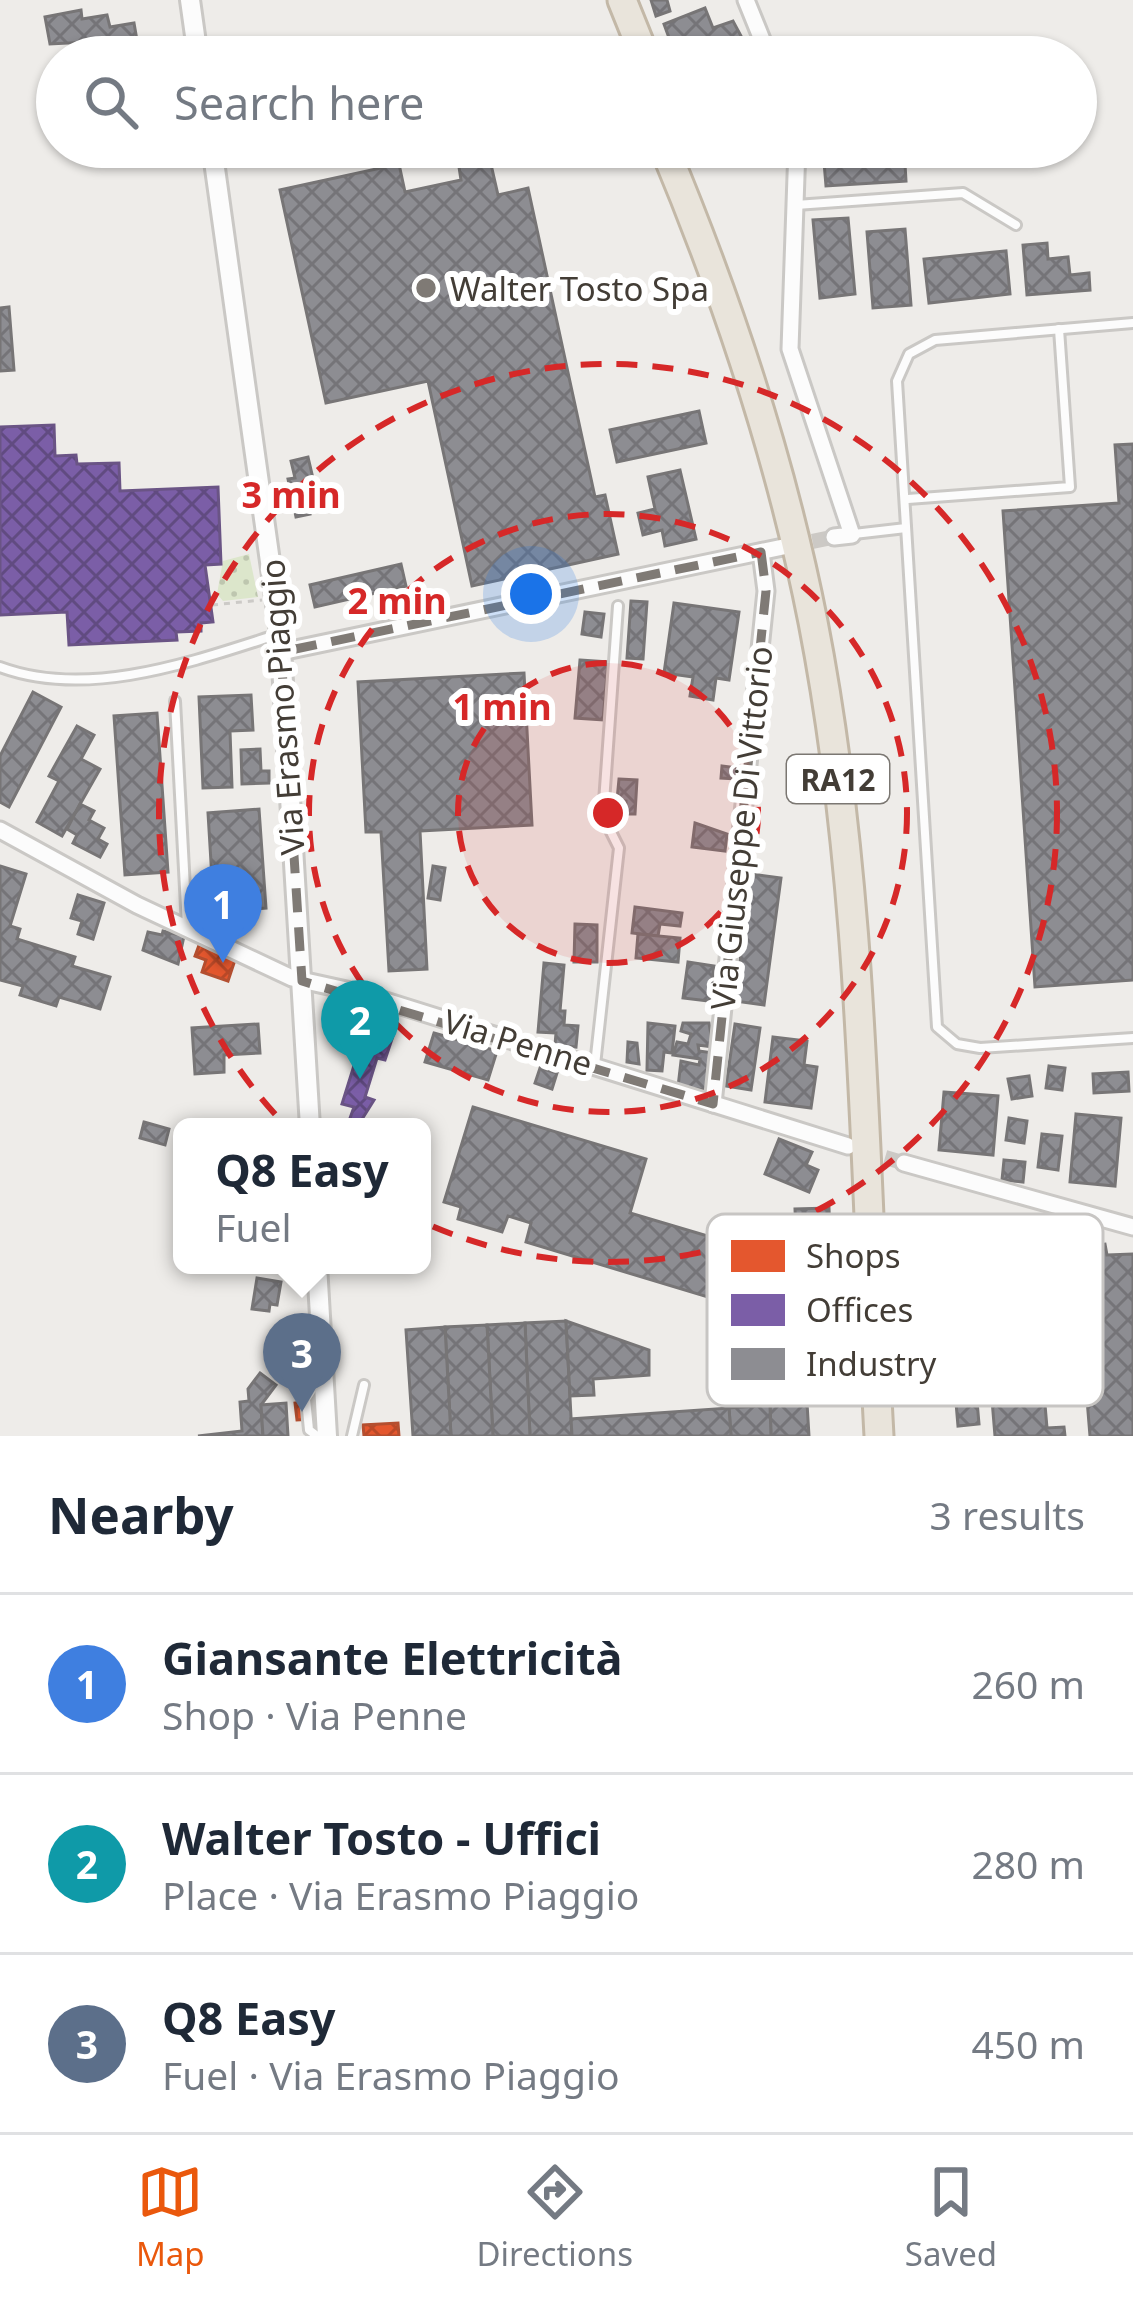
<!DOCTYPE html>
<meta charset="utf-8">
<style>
:root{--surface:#fff;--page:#f2f2f3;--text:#1f2937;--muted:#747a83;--line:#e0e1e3;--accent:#ea580c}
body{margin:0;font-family:"Noto Sans",sans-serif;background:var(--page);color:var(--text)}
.you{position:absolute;left:531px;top:594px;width:42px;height:42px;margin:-30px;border:9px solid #fff;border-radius:50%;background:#1a73e8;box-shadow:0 0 0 18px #1a73e833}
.badge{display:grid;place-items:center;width:78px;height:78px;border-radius:50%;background:var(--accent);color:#fff;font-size:39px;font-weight:700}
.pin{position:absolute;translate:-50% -99px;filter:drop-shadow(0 3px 6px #0008)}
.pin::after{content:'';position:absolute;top:63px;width:42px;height:36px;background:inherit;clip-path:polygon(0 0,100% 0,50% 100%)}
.popup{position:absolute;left:173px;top:1118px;width:258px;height:156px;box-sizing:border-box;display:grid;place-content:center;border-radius:18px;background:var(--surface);filter:drop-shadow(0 3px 9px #0005);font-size:39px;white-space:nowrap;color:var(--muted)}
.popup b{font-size:45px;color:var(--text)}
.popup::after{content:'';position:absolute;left:50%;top:100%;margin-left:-24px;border:24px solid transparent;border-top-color:var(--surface)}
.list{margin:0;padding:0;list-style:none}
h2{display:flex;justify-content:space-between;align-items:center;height:156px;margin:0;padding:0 48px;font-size:51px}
h2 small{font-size:39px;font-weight:400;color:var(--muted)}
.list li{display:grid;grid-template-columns:78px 1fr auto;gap:36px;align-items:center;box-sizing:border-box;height:180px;padding:0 48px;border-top:3px solid var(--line)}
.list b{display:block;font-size:45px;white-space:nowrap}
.list p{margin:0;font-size:39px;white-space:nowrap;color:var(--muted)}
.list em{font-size:39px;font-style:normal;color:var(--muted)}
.icon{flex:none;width:66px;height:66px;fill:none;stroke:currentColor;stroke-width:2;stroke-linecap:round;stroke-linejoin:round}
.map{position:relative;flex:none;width:1133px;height:1436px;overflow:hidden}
.search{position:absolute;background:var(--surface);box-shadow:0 3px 9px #0004;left:36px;right:36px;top:36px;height:132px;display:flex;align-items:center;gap:30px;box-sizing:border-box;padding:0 42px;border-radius:66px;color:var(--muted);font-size:45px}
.sheet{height:696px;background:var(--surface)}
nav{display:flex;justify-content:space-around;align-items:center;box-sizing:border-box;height:168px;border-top:3px solid var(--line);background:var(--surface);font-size:33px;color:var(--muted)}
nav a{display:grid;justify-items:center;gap:6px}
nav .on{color:var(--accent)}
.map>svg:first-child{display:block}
.grass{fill:url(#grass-dots)}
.shops{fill:url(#shops-cross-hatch);stroke:#b44f30;stroke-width:3}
.offices{fill:url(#offices-cross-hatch);stroke:#6a5485;stroke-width:3}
.industry{fill:url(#industry-cross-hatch);stroke:#777576;stroke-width:3}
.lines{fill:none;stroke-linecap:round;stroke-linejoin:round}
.minor-tunnel{stroke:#ccc9c5;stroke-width:15;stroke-dasharray:15 8;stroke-linecap:butt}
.service-casing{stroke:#cac8c5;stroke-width:14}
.minor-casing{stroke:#cac8c5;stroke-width:21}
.tertiary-casing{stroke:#cac8c5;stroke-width:24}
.motorway-casing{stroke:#c3b8a7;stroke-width:33}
.path{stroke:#cccac7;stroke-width:3;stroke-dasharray:6 6;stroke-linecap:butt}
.service{stroke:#fcfcfc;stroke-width:8}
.minor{stroke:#fcfcfc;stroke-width:15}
.tertiary{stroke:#fcfcfc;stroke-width:18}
.motorway{stroke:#e9e4db;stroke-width:27}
.marked{fill:none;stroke:#7f7a75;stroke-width:9;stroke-dasharray:24 15;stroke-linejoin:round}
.ring{fill:none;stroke:#d62828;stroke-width:6;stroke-dasharray:21 15}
.poi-dot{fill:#7f7a75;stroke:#fff;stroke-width:4.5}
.labels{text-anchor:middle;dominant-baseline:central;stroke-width:12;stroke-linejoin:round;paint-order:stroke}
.shield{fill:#fff;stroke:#7b7772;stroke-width:3}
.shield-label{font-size:30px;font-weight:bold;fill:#433d36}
.poi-label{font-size:33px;fill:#433d36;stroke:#fff;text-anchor:start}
.street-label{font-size:33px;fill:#433d36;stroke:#fff}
.key{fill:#fff;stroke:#c7c5c3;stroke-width:3}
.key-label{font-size:33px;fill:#433d36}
.centre{fill:#d62828;stroke:#fff;stroke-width:6}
.ring-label{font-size:36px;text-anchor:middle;font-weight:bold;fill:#d62828;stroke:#fff;stroke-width:12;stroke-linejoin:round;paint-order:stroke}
</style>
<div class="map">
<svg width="1133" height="1436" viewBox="0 0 1133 1436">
<defs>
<pattern id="grass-dots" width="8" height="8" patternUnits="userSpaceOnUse" patternTransform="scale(3)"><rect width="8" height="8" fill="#dce6cb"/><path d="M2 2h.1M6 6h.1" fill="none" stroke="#bec6af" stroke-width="1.8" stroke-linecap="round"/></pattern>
<pattern id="shops-cross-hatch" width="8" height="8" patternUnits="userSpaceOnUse" patternTransform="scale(3)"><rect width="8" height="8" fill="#e4572e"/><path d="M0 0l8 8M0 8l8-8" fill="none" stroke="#ba4928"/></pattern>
<pattern id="offices-cross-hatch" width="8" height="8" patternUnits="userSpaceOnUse" patternTransform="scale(3)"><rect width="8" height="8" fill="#7b5ea7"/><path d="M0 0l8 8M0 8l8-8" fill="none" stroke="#614b81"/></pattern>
<pattern id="industry-cross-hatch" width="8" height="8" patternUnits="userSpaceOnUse" patternTransform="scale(3)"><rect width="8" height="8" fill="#8d8d92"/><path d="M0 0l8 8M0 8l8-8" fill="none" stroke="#757478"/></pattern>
</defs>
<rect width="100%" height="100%" fill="#eeece9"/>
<polygon class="grass" points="249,554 258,597 223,601 217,594 223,561"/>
<g class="shops">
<polygon points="199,945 236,957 228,981 202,972 206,960 195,956"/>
<polygon points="311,1401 313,1419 297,1420 295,1403"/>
<polygon points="398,1423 399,1436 364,1436 363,1425"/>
</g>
<g class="offices">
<polygon points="54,425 55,456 76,455 77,464 119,463 120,491 218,487 221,564 205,565 213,622 201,623 201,631 176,632 177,640 69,645 67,612 0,615 0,427"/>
<polygon points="356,1021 394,1033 385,1060 377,1058 365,1097 374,1100 359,1124 349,1121 354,1107 342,1104 362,1040 351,1037"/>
</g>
<g class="industry">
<polygon points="651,0 667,0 670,11 656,16"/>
<polygon points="705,8 713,28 733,21 749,51 733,57 676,57 664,24"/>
<polygon points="81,10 82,19 107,15 110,27 134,23 138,46 129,48 131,57 109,57 107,41 50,44 45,17"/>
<polygon points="904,147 906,181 826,186 823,150"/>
<polygon points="490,160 498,195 528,188 595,497 605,495 618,554 472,586 428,381 326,403 280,190 399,164 405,192 461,180 459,167"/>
<polygon points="848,218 855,294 820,298 813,220"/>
<polygon points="905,229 911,305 873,308 867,232"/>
<polygon points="1047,243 1048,259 1068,257 1070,275 1089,273 1090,290 1027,295 1023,245"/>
<polygon points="1006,251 1010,294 929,303 924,259"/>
<polygon points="9,307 14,370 0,371 0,308"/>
<polygon points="699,411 706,443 617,462 610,430"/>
<polygon points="1133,444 1133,980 1035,987 1003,511 1119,503 1115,445"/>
<polygon points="308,457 315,487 305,490 310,514 296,517 288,479 295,478 291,461"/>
<polygon points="680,470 696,539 665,546 662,530 643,535 638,513 655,509 648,477"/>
<polygon points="401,564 406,586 315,607 310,585"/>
<polygon points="631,601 647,602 643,659 627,658"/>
<polygon points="674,603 739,612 729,680 716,678 713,700 690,696 693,677 664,673"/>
<polygon points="585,612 604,614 601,637 582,634"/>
<polygon points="580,660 608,662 603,720 575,718"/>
<polygon points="524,673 532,825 420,831 427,969 389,971 381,832 366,832 358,682"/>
<polygon points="33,692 61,707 9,807 0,802 0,756"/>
<polygon points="251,695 253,730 230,731 232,787 203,788 199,697"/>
<polygon points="157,713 168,872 125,875 114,716"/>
<polygon points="77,726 94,735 81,759 100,769 62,836 37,822 59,781 49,776"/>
<polygon points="260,749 261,771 269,771 269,783 242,784 241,750"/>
<polygon points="722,766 738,768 736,779 721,778"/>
<polygon points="619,779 637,780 635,814 626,814 626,801 617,800"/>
<polygon points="80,804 94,811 89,820 104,828 98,839 107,844 100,857 73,843 77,835 67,829"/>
<polygon points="259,809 266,908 214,912 208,813"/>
<polygon points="695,823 727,834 725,851 692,847"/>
<polygon points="0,866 26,874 10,926 20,929 17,939 75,957 72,966 110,977 100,1009 59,997 56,1006 20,995 23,986 0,980"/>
<polygon points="433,866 445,868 440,900 428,898"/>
<polygon points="751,874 781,878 764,1005 735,1001"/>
<polygon points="78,895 104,903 93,939 78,934 82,921 71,918"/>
<polygon points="635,907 682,913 680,926 660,924 658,936 632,933"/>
<polygon points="575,924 597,925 597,962 574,962"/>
<polygon points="163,931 184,936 178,964 143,950 148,932 162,935"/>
<polygon points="638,934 680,938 678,962 636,958"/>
<polygon points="688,962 714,966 709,1001 683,998"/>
<polygon points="544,963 564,965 560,1011 565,1011 564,1025 578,1026 576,1047 555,1045 556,1033 538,1032"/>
<polygon points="648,1023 675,1026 672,1053 664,1052 662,1071 647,1070"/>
<polygon points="683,1023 709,1023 713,1047 698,1045 699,1051 713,1053 707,1090 678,1087 681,1061 699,1065 700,1059 673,1055 677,1042 688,1044 691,1034 681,1031"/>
<polygon points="258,1024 260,1053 224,1055 224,1072 195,1074 192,1028"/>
<polygon points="735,1024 760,1028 751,1090 726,1086"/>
<polygon points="434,1033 497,1051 488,1080 425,1062"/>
<polygon points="773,1037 807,1041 804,1065 817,1067 811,1108 765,1102"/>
<polygon points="628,1042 637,1043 639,1064 627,1062"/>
<polygon points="1049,1066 1065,1068 1062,1090 1046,1088"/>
<polygon points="540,1068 557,1073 552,1089 535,1083"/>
<polygon points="1128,1072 1129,1091 1094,1093 1093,1074"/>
<polygon points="1029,1076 1032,1096 1012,1099 1008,1079"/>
<polygon points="944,1092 998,1096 993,1155 939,1150"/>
<polygon points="473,1107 646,1159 630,1213 728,1242 711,1298 526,1242 531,1223 508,1216 502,1232 458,1219 461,1207 444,1202"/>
<polygon points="1076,1114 1121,1118 1115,1186 1070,1182"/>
<polygon points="1009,1118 1027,1121 1024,1143 1006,1140"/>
<polygon points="144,1122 169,1129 165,1145 140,1138"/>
<polygon points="1042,1134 1062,1136 1058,1170 1038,1167"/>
<polygon points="779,1139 812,1152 806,1165 818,1170 809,1192 765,1174"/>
<polygon points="1004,1160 1025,1162 1023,1182 1002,1180"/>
<polygon points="829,1208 835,1358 801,1360 795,1209"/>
<polygon points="1105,1244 1107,1255 1133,1254 1133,1436 1090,1436 1085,1375 1058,1378 1046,1249"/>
<polygon points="1046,1249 1049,1275 1034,1277 1047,1428 1064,1427 1065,1436 995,1436 980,1255"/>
<polygon points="257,1278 281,1282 277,1305 270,1304 269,1311 252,1309"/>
<polygon points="566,1321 572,1436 530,1436 525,1323"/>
<polygon points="566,1321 649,1350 649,1375 593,1379 594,1395 570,1396"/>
<polygon points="525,1323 530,1436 493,1436 487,1325"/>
<polygon points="487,1325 493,1436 451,1436 445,1327"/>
<polygon points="445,1327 451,1436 413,1436 406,1330"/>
<polygon points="972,1347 973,1363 952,1364 951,1348"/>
<polygon points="260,1373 276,1385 261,1405 263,1436 198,1436 242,1431 240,1402 249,1401 248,1389"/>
<polygon points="975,1378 979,1424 958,1426 954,1379"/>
<polygon points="286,1403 288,1436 263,1436 261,1405"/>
<polygon points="807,1403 809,1436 771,1436 770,1405"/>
<polygon points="770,1405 771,1436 731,1436 729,1408"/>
<polygon points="729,1408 731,1436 572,1436 571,1419"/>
</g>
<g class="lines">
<g class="minor-tunnel">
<polyline points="790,546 834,537"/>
<polyline points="863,1151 904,1163"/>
</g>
<defs>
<g id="service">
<polyline points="796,205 963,193 1016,225"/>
<polyline points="1133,323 935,340 909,354 897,381 937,1027 957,1044 980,1048 1133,1038"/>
<polyline points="908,499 1070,487 1059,329"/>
<polyline points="854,534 906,528"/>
<path d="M0,667c89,33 194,-6 279,-33"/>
<polyline points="175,701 187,926"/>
<polyline points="595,1065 619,848 603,816 618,606"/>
<polyline points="317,1436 309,1430 306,1399 314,1387 323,1386"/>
<polyline points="352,1436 364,1385"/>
</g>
<g id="minor">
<polyline points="746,0 769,57"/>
<polyline points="797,147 790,349 852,535 834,537"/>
<polyline points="281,652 783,547"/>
<polyline points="0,830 137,905 292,978 360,993 848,1146"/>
<polyline points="713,1104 766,591 761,552"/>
<polyline points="904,1163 1133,1227"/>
</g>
<g id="tertiary">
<polyline points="190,0 198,57"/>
<polyline points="212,147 280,633 310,1127"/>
<polyline points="317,1265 327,1436"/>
</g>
<g id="motorway">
<polyline points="622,0 645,57"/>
<path d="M664,147c64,153 117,312 149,475 52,267 51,543 66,814"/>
</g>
</defs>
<use href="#service" class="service-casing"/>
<use href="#minor" class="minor-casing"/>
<use href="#tertiary" class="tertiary-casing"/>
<use href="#motorway" class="motorway-casing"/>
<polyline class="path" points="212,605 262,600"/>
<use href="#service" class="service"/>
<use href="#minor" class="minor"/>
<use href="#tertiary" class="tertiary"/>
<use href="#motorway" class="motorway"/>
</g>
<path class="marked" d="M761,552l5,39 -53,513 -411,-123 -21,-329z"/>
<circle cx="608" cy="813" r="150" fill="#d62828" fill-opacity=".12"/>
<g class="ring">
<circle cx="608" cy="813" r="150"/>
<circle cx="608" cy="813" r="299"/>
<circle cx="608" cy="813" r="449"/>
</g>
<circle class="poi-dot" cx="426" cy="288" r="12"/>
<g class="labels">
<rect class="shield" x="787" y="755" width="102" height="48" rx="9"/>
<g class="shield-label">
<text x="838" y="779">RA12</text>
</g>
<g class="poi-label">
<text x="450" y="288">Walter Tosto Spa</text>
</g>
<g class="street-label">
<text transform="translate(282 707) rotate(-94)">Via Erasmo Piaggio</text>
<text transform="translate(741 828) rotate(-84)">Via Giuseppe Di Vittorio</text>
<text transform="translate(518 1042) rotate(17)">Via Penne</text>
</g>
</g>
<rect x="707" y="1214" width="396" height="192" rx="18" class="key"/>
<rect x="731" y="1240" width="54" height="32" fill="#e4572e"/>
<rect x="731" y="1294" width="54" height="32" fill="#7b5ea7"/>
<rect x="731" y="1348" width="54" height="32" fill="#8d8d92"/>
<g class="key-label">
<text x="806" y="1268">Shops</text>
<text x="806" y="1322">Offices</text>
<text x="806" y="1376">Industry</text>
</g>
<circle cx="608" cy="813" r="18" class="centre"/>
<g class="ring-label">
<text x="291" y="508">3 min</text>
<text x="397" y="614">2 min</text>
<text x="502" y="720">1 min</text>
</g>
</svg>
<div class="you"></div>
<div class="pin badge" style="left:223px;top:963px;background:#3f7fe0">1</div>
<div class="pin badge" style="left:360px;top:1079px;background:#0f9aa8">2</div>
<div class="pin badge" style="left:302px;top:1412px;background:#5c6f8a">3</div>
<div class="popup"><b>Q8 Easy</b>Fuel</div>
<div class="search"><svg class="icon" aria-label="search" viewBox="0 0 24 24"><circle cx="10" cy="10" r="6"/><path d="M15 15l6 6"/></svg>Search here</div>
</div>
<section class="sheet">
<h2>Nearby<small>3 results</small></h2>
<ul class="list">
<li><span class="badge" style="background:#3f7fe0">1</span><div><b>Giansante Elettricità</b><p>Shop · Via Penne</p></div><em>260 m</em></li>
<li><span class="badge" style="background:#0f9aa8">2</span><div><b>Walter Tosto - Uffici</b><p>Place · Via Erasmo Piaggio</p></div><em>280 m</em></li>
<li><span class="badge" style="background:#5c6f8a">3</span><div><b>Q8 Easy</b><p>Fuel · Via Erasmo Piaggio</p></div><em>450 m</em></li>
</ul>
</section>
<nav>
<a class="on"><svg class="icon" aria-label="map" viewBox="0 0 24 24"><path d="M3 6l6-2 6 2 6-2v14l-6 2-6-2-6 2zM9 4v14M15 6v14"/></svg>Map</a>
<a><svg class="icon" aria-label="directions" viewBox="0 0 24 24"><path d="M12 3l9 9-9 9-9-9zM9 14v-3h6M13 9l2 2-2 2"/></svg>Directions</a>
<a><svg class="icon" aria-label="saved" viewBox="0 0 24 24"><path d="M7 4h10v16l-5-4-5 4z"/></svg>Saved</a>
</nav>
